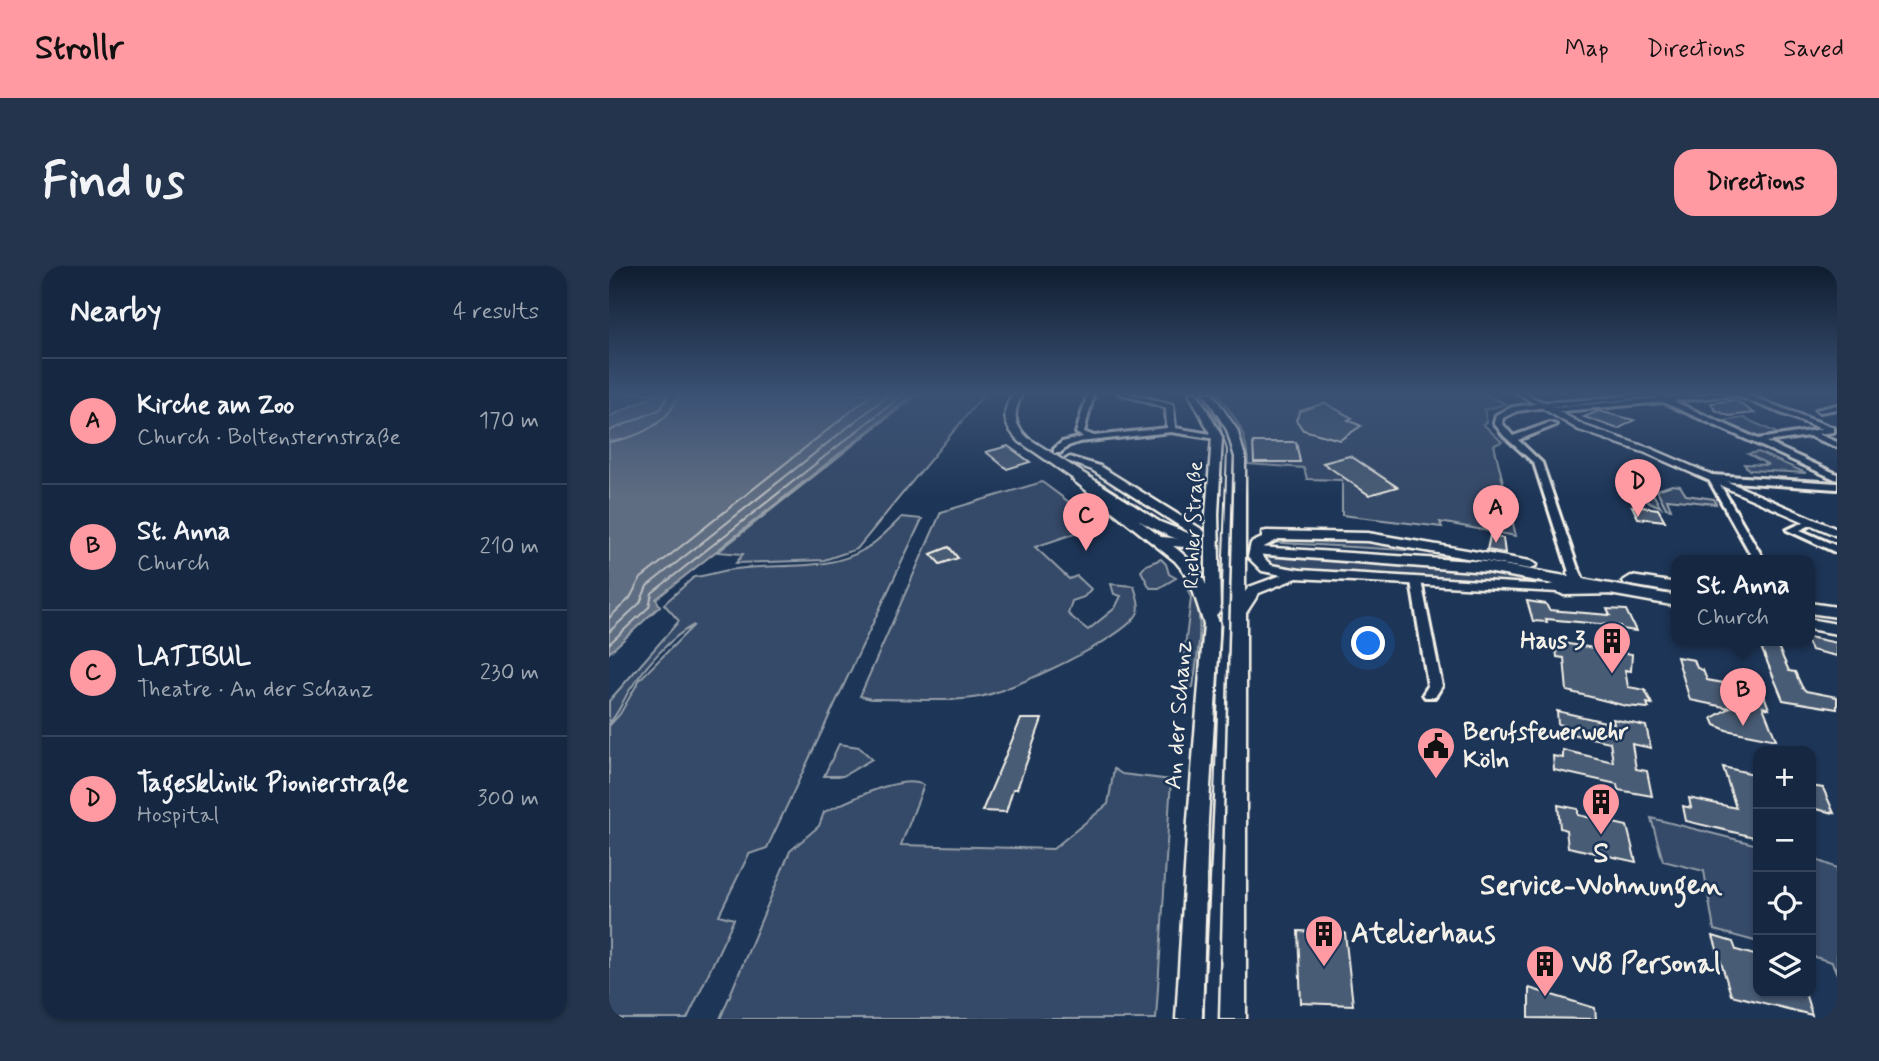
<!DOCTYPE html>
<meta charset="utf-8">
<style>
:root{--surface:#162841;--page:#23344c;--text:#f1f3f6;--muted:#9ea6b1;--line:#35445a;--accent:#ff9aa2}
body{margin:0;font-family:Mynerve,sans-serif;background:var(--page);color:var(--text)}
.controls{position:absolute;right:21px;bottom:21px;display:grid;overflow:hidden;border-radius:14px;box-shadow:0 2px 5px #0004}
.controls button{width:63px;height:63px;display:grid;place-items:center;padding:0;border:0;border-bottom:2px solid var(--line);background:var(--surface);color:var(--text);font:35px sans-serif}
.you{position:absolute;left:760px;top:378px;width:24px;height:24px;margin:-18px;border:5px solid #fff;border-radius:50%;background:#1a73e8;box-shadow:0 0 0 10px #1a73e833}
.badge{display:grid;place-items:center;width:46px;height:46px;border-radius:50%;background:var(--accent);color:#111;font-size:23px;font-weight:700}
.pin{position:absolute;translate:-50% -58px;filter:drop-shadow(0 2px 4px #0008)}
.pin::after{content:'';position:absolute;top:37px;width:24px;height:21px;background:inherit;clip-path:polygon(0 0,100% 0,50% 100%)}
.popup{position:absolute;left:1062px;top:289px;width:144px;height:91px;box-sizing:border-box;display:grid;place-content:center;border-radius:14px;background:var(--surface);filter:drop-shadow(0 2px 5px #0005);font-size:23px;white-space:nowrap;color:var(--muted)}
.popup b{font-size:26px;color:var(--text)}
.popup::after{content:'';position:absolute;left:50%;top:100%;margin-left:-14px;border:14px solid transparent;border-top-color:var(--surface)}
.list{margin:0;padding:0;list-style:none}
h2{display:flex;justify-content:space-between;align-items:center;height:91px;margin:0;padding:0 28px;font-size:30px}
h2 small{font-size:23px;font-weight:400;color:var(--muted)}
.list li{display:grid;grid-template-columns:46px 1fr auto;gap:21px;align-items:center;box-sizing:border-box;height:126px;padding:0 28px;border-top:2px solid var(--line)}
.list b{display:block;font-size:26px;white-space:nowrap}
.list p{margin:0;font-size:23px;white-space:nowrap;color:var(--muted)}
.list em{font-size:23px;font-style:normal;color:var(--muted)}
.icon{flex:none;width:38px;height:38px;fill:none;stroke:currentColor;stroke-width:2;stroke-linecap:round;stroke-linejoin:round}
.map{position:relative;flex:none;width:1228px;height:753px;overflow:hidden;border-radius:21px}
header{display:flex;align-items:center;gap:42px;box-sizing:border-box;height:98px;padding:0 35px;background:var(--accent);color:#111}
header strong{font-size:33px}
nav{display:flex;gap:38px;margin-inline-start:auto;font-size:24px}
.intro{display:flex;align-items:center;justify-content:space-between;box-sizing:border-box;height:168px;padding:0 42px}
h1{margin:0;font-size:49px}
.button{padding:18px 32px;border-radius:21px;background:var(--accent);color:#111;font-size:24px;font-weight:700}
main{display:flex;gap:42px;padding:0 42px}
aside{flex:1;background:var(--surface);border-radius:21px;box-shadow:0 2px 5px #0004}
.map>svg:first-child{display:block}
.green{fill:#354a67;stroke:#949ea8;stroke-width:2}
.water{fill:#5e6d82;stroke:#9aa2ab;stroke-width:2}
.lines{fill:none;stroke-linecap:round;stroke-linejoin:round}
.shore{stroke:#b8bcbf;stroke-width:2}
.building{fill:#485b74;stroke:#f4f1e8;stroke-width:2}
.primary-tunnel{stroke:#3d516d;stroke-width:15;stroke-dasharray:15 7;stroke-linecap:butt}
.minor-casing{stroke:#f4f1e8;stroke-width:6}
.tertiary-casing{stroke:#f4f1e8;stroke-width:5}
.secondary-casing{stroke:#f4f1e8;stroke-width:5}
.primary-casing{stroke:#f4f1e8;stroke-width:5}
.minor{fill:#1d3557;fill-rule:evenodd}
.tertiary{fill:#1d3557;fill-rule:evenodd}
.secondary{fill:#1d3557;fill-rule:evenodd}
.primary{fill:#1d3557;fill-rule:evenodd}
.tram-far1{stroke:#f4f1e8;stroke-width:2}
.tram{stroke:#f4f1e8;stroke-width:2.5}
.labels{text-anchor:middle;dominant-baseline:central;stroke-width:5;stroke-linejoin:round;paint-order:stroke}
.far-street-label{font-size:21px;fill:#f4f1e8;stroke:#1d3557}
.poi-label{font-size:24px;font-weight:bold;fill:#f4f1e8;stroke:#1d3557;text-anchor:end}
.street-label{font-size:24px;fill:#f4f1e8;stroke:#1d3557}
.near-poi-label{font-size:28px;font-weight:bold;fill:#f4f1e8;stroke:#1d3557;text-anchor:start}
</style>
<header>
<strong>Strollr</strong>
<nav><a>Map</a><a>Directions</a><a>Saved</a></nav>
</header>
<div class="intro"><h1>Find us</h1><a class="button">Directions</a></div>
<main>
<aside>
<h2>Nearby<small>4 results</small></h2>
<ul class="list">
<li><span class="badge">A</span><div><b>Kirche am Zoo</b><p>Church · Boltensternstraße</p></div><em>170 m</em></li>
<li><span class="badge">B</span><div><b>St. Anna</b><p>Church</p></div><em>210 m</em></li>
<li><span class="badge">C</span><div><b>LATIBUL</b><p>Theatre · An der Schanz</p></div><em>230 m</em></li>
<li><span class="badge">D</span><div><b>Tagesklinik Pionierstraße</b><p>Hospital</p></div><em>300 m</em></li>
</ul>
</aside>
<div class="map">
<svg width="1228" height="753" viewBox="0 0 1228 753">
<rect width="100%" height="100%" fill="#1d3557"/>
<filter id="ink" filterUnits="userSpaceOnUse"><feTurbulence type="fractalNoise" baseFrequency=".0143" numOctaves="2"/><feDisplacementMap in="SourceGraphic" scale="14" xChannelSelector="R" yChannelSelector="G"/><feConvolveMatrix kernelMatrix="1 2 1 2 8 2 1 2 1" color-interpolation-filters="sRGB"/></filter>
<g filter="url(#ink)">
<g class="green">
<polygon points="0,127 50,127 0,151"/>
<polygon points="310,127 376,127 248,283 215,294 127,297 134,288 109,286"/>
<path d="M608,127h265l24,11 -22,6 3,12 -4,2 19,18 -8,3 22,91 -76,-14 2,5 -100,-12v-35l-35,-1 -3,-11 -56,-4c-1,-32 -12,-45 -31,-71z"/>
<polygon points="1135,152 1170,168 1149,171 1113,155"/>
<polygon points="1149,186 1197,207 1140,204 1135,198 1160,199 1139,188"/>
<polygon points="1013,207 1038,208 1042,216 1037,217 1052,241 1024,229"/>
<path d="M433,216l58,43 -65,22 34,32 8,-3 14,13 -7,8 -12,4 -4,13 20,16 27,-22 6,-12 -7,-2 -3,-10 23,2c2,8 7,18 4,26 -9,25 -132,81 -159,85 -35,6 -73,1 -108,2l-11,-3 81,-184z"/>
<polygon points="1063,219 1071,220 1077,229 1105,233 1107,238 1058,233 1062,243 1057,242 1048,224"/>
<path d="M293,251l20,2 -155,329 -18,6 -30,61 15,4 -47,100h-78v-293l11,-12 20,-35 54,-54c-24,12 -50,43 -65,66 -7,11 -10,22 -20,32v-22l70,-80 -15,-17 30,-27c15,-1 27,-7 42,-8 42,-6 92,3 129,-20 14,-8 26,-22 37,-32z"/>
<polygon points="738,271 846,287 657,276 665,273"/>
<polygon points="650,288 868,302 953,319 680,305 664,302"/>
<polygon points="552,293 557,298 560,308 567,312 550,322 541,322 532,305 537,299"/>
<path d="M576,315c24,26 12,74 8,107l-13,-1 11,-89z"/>
<polygon points="230,478 250,481 263,493 234,510 215,510"/>
<path d="M505,503l8,5 49,6 -15,239h-436l70,-168 29,-25 5,-14c24,-10 76,-39 100,-27l-23,60 152,4 55,-45z"/>
<polygon points="1042,552 1149,579 1149,676 1105,664 1095,605 1054,595"/>
<polygon points="1202,592 1228,602 1228,708 1223,696 1202,690"/>
</g>
<polygon class="water" points="50,127 307,127 47,333 51,340 0,387 0,151"/>
<g class="lines">
<g class="shore">
<polyline points="0,165 52,143 60,127"/>
<path d="M0,176c28,-4 62,-19 70,-49"/>
<polyline points="0,352 21,332 31,313 265,127"/>
<polyline points="0,366 31,337 38,320 282,127"/>
<polyline points="0,378 40,341 43,327 296,127"/>
</g>
</g>
<g class="building">
<polygon points="1126,134 1145,147 1120,150 1106,144 1102,137"/>
<polygon points="716,137 743,152 739,154 752,160 731,174 694,164 687,154 691,145"/>
<polygon points="990,145 1005,149 1025,154 1009,163 975,151"/>
<polygon points="644,176 687,176 691,196 645,196"/>
<polygon points="399,180 421,196 398,203 377,186"/>
<polygon points="740,190 743,191 788,221 760,229 714,197"/>
<polygon points="1023,240 1049,243 1056,255 1029,252"/>
<polygon points="881,270 894,272 896,287 878,284"/>
<polygon points="340,281 349,292 331,298 322,288"/>
<polygon points="918,335 937,338 940,344 1001,349 998,343 1017,344 1027,365 1013,363 1011,360 937,353 938,356 924,355"/>
<polygon points="1200,371 1228,377 1228,390 1202,384 1197,374"/>
<polygon points="1149,374 1166,374 1180,405 1186,406 1193,421 1197,425 1228,431 1228,443 1174,434"/>
<polygon points="953,377 1023,388 1022,405 1016,404 1019,421 1036,424 1043,438 1038,437 1040,442 1017,440 958,425 955,392 948,391 947,381 954,382"/>
<polygon points="1068,391 1085,394 1088,402 1094,404 1098,414 1153,424 1160,443 1154,441 1167,474 1117,464 1106,459 1103,452 1120,442 1081,434"/>
<polygon points="948,445 1005,458 1004,453 1037,460 1042,482 1023,478 1027,503 1038,505 1043,530 1009,524 1008,518 945,504 944,490 954,492 954,484 1004,496 1001,476 958,467 958,460 949,458"/>
<polygon points="412,453 433,453 408,523 404,523 397,546 373,545"/>
<polygon points="1114,501 1149,509 1149,572 1077,555 1074,540 1082,542 1080,532 1127,542"/>
<polygon points="1202,520 1214,522 1225,547 1202,542"/>
<polygon points="949,539 969,543 969,549 1018,560 1027,596 959,581 957,564 951,562"/>
<polygon points="689,665 736,667 744,739 692,737"/>
<polygon points="1104,670 1124,676 1127,684 1149,690 1149,727 1196,727 1203,749 1122,729"/>
<polygon points="920,722 986,742 987,753 920,752"/>
</g>
<g class="lines">
<polyline class="primary-tunnel" points="579,272 650,285"/>
<defs>
<g id="minor">
<polygon points="479,127 485,127 475,166 485,170 558,162 557,142 509,127 518,127 564,139 566,162 608,169 612,171 608,173 562,166 470,176 459,180 451,187 445,187 445,183 453,176 474,171 467,167"/>
<path d="M1038,127h8l10,4 51,-4h26l92,35v4l-16,2 19,8v5l-28,-11 -43,6 71,32v6l-174,-78 -111,10 -4,-2 4,-2 104,-10zM1126,129l87,34 -64,10 -85,-38z"/>
<polygon points="934,137 937,137 937,141 908,145 894,152 893,157 904,170 940,157 947,159 909,174 933,197 970,306 965,309 960,306 925,197 895,170 885,157 887,149 903,141"/>
<polygon points="1228,139 1228,143 1211,146 1207,144"/>
<polygon points="1103,209 1228,217 1228,223 1109,215 1155,294 1145,294 1099,212"/>
<polygon points="1201,253 1204,254 1204,258 1191,264 1228,280 1228,287 1178,264"/>
<polygon points="807,312 812,315 833,420 826,431 816,431 814,428 819,420 802,315"/>
</g>
<path id="tertiary" d="M908,127c12,-1 19,9 31,9 42,-1 85,-9 128,-9l-4,2 -121,12 34,19 67,23 185,80v7l-191,-83 -67,-23z"/>
<g id="secondary">
<path d="M580,127h8l25,44 -4,77 2,97 -4,4 4,9 -12,196 -6,199h-26l12,-199 16,-196 -15,-46 -14,-17 -103,-82 10,-2 79,60 23,2 8,-5 -100,-64 -27,-10 5,-3 30,9 103,64 2,3 -5,10 -15,4 -12,-1c13,10 27,22 33,39v-71l6,-77z"/>
<polygon points="595,127 603,127 628,164 636,191 636,326 640,321 673,309 653,305 639,291 642,277 653,272 653,266 658,265 759,267 921,295 928,299 921,303 759,275 670,273 653,282 653,290 662,299 691,304 939,319 962,316 958,306 965,302 970,303 976,316 973,320 1010,320 1017,324 1010,328 955,329 949,326 688,312 650,327 637,347 637,753 611,753 626,191 618,164"/>
</g>
<g id="primary">
<path d="M404,127h10c-10,18 -11,30 5,45l132,84 33,13v6c-28,6 -144,-80 -173,-99 -17,-16 -19,-29 -7,-49z"/>
<polygon points="650,281 878,296 1068,330 1068,340 878,306 645,288 643,285"/>
<polygon points="1022,310 1068,317 1068,327 1016,318 1014,315"/>
<polygon points="1200,337 1228,341 1228,351 1200,347"/>
<polygon points="1200,353 1228,358 1228,368 1200,363"/>
</g>
</defs>
<use href="#minor" class="minor-casing"/>
<use href="#tertiary" class="tertiary-casing"/>
<use href="#secondary" class="secondary-casing"/>
<use href="#primary" class="primary-casing"/>
<use href="#minor" class="minor"/>
<use href="#tertiary" class="tertiary"/>
<use href="#secondary" class="secondary"/>
<use href="#primary" class="primary"/>
<polyline class="tram-far1" points="589,127 610,157 618,184 605,529"/>
<polyline class="tram" points="594,753 605,527"/>
</g>
</g>
<linearGradient id="sky" x2="0" y2="1"><stop stop-color="#101d30"/><stop offset="0.55" stop-color="#3a5174"/><stop offset="1" stop-color="#3a5174" stop-opacity="0"/></linearGradient>
<rect width="1228" height="232" fill="url(#sky)"/>
<defs>
<symbol id="building-pin" viewBox="-11 -11 22 30"><path d="M0 17L-7.5 6A9.5 9.5 0 1 1 7.5 6Z" fill="#ff9aa2" stroke="#1d3557"/><path d="M-4-6H4V6H1V3H-1V6H-4ZM-2.5-4.3h1.7v1.8h-1.7ZM.8-4.3h1.7v1.8H.8ZM-2.5-1h1.7V.8h-1.7ZM.8-1h1.7V.8H.8Z" fill="#111"/></symbol>
<symbol id="civic-pin" viewBox="-11 -11 22 30"><path d="M0 17L-7.5 6A9.5 9.5 0 1 1 7.5 6Z" fill="#ff9aa2" stroke="#1d3557"/><path d="M-.6-6.5H3V-4.5H.6V-3L4-1V1h2V6H-6V1h2V-1L-.6-3ZM-1.2 2.5V6h2.4V2.5Z" fill="#111"/></symbol>
</defs>
<g fill-rule="evenodd">
<use href="#building-pin" x="981" y="353" width="44" height="60"/>
<use href="#civic-pin" x="805" y="458" width="44" height="60"/>
<use href="#building-pin" x="970" y="514" width="44" height="60"/>
<use href="#building-pin" x="693" y="646" width="44" height="60"/>
<use href="#building-pin" x="914" y="676" width="44" height="60"/>
</g>
<g class="labels">
<g class="far-street-label">
<text transform="translate(585 259) rotate(-88)">Riehler Straße</text>
</g>
<g class="poi-label">
<text x="976" y="375">Haus 3</text>
<text x="854" y="466" text-anchor="start">Berufsfeuerwehr<tspan x="854" dy="28">Köln</tspan></text>
</g>
<g class="street-label">
<text transform="translate(570 449) rotate(-86)">An der Schanz</text>
</g>
<g class="near-poi-label">
<text x="992" y="588" text-anchor="middle">S<tspan x="992" dy="32">Service-Wohnungen</tspan></text>
<text x="742" y="668">Atelierhaus</text>
<text x="963" y="698">W8 Personal</text>
</g>
</g>
</svg>
<div class="controls">
<button>+</button>
<button>−</button>
<button><svg class="icon" aria-label="locate" viewBox="0 0 24 24"><circle cx="12" cy="12" r="6"/><path d="M12 2v4M12 18v4M2 12h4M18 12h4"/></svg></button>
<button><svg class="icon" aria-label="layers" viewBox="0 0 24 24"><path d="M12 4l9 5-9 5-9-5zM3 14l9 5 9-5"/></svg></button>
</div>
<div class="you"></div>
<div class="pin badge" style="left:887px;top:277px">A</div>
<div class="pin badge" style="left:1134px;top:460px">B</div>
<div class="popup"><b>St. Anna</b>Church</div>
<div class="pin badge" style="left:477px;top:285px">C</div>
<div class="pin badge" style="left:1029px;top:251px">D</div>
</div>
</main>
